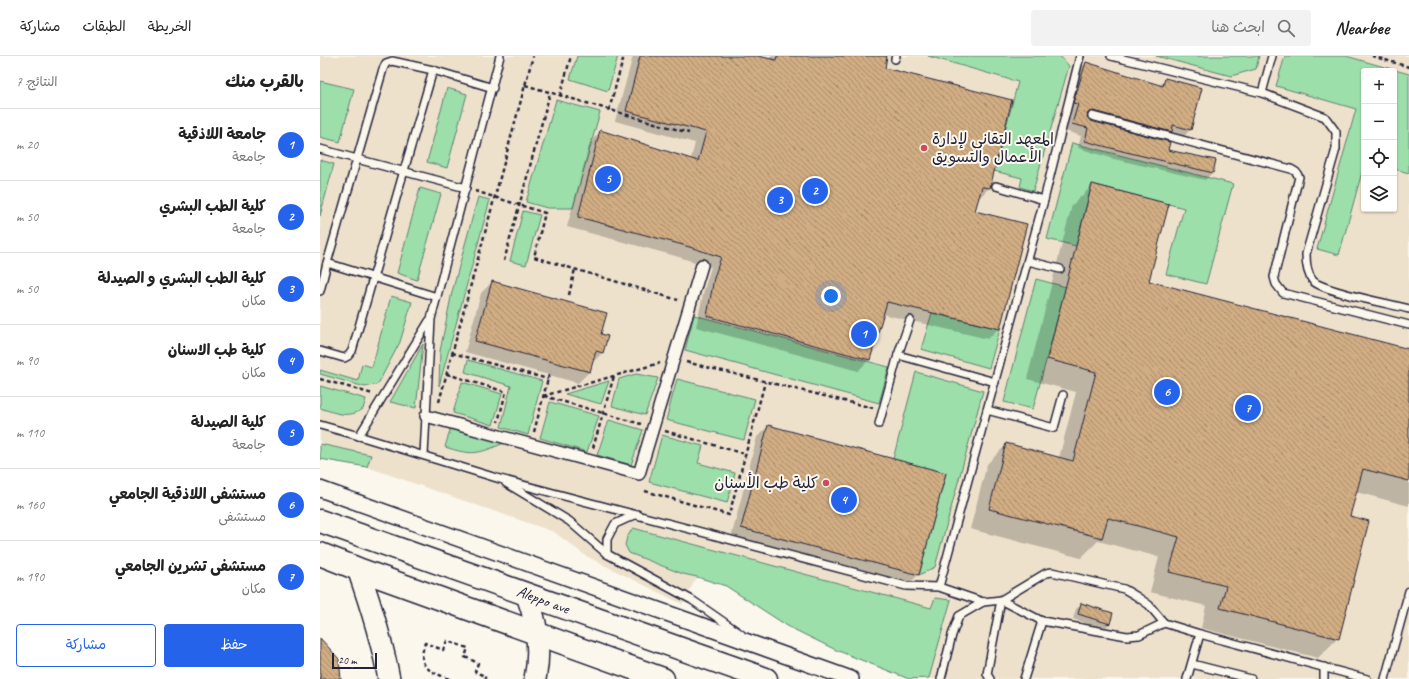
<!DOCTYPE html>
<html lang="ar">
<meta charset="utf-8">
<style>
:root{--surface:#fff;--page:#f2f2f2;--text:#222;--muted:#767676;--line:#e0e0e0;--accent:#2563eb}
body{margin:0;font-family:Caveat,"Playpen Sans Arabic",sans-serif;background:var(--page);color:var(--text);direction:rtl}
.controls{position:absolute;right:12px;top:12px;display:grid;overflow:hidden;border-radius:4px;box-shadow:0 1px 3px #0004}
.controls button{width:36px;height:36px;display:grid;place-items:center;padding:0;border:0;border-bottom:1px solid var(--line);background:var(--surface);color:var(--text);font:20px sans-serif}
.scale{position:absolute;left:12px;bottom:10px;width:45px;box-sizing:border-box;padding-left:4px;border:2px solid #22223b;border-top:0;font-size:11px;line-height:14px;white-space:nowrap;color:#22223b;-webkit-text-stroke:3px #fbf7ec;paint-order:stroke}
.you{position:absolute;left:511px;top:240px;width:14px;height:14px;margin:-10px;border:3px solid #fff;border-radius:50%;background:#1a73e8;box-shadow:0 0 0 6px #1a73e833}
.badge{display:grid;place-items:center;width:26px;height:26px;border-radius:50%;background:var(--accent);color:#fff;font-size:13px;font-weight:700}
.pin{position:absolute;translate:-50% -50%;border:2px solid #fff;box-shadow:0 1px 4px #0006}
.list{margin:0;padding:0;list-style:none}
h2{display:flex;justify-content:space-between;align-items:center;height:52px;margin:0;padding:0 16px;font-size:17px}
h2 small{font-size:13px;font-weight:400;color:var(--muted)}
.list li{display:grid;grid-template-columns:26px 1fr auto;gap:12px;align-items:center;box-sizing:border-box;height:72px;padding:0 16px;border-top:1px solid var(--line)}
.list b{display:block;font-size:15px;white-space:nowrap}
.list p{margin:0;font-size:13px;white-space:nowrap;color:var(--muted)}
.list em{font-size:13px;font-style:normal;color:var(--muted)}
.actions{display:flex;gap:8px;padding:12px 16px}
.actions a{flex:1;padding:9px 0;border:1px solid var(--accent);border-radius:4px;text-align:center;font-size:14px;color:var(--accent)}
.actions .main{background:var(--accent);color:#fff}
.icon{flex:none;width:22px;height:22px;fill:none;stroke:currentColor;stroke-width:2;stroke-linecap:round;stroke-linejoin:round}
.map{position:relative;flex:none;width:1089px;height:623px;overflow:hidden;direction:ltr}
header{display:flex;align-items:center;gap:24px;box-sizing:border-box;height:56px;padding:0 20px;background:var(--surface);border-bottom:1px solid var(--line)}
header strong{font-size:19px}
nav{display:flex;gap:22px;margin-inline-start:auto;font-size:14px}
.search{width:280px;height:36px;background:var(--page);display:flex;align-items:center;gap:10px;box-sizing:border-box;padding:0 14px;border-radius:4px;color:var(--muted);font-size:15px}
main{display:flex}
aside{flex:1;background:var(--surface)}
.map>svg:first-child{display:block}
.built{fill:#eee1cc;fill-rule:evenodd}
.grass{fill:#9cdfaa;stroke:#5f8072}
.shadow{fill:#0003}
.building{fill:url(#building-back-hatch);stroke:#22223b}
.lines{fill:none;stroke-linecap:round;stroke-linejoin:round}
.service-casing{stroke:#22223b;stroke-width:10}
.pedestrian-casing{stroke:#22223b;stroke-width:14}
.minor-casing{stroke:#22223b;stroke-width:18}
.secondary-casing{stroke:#22223b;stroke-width:24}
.primary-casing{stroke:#22223b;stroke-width:25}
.path{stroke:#22223b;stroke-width:2.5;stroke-dasharray:4 3;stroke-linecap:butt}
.service{stroke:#fbf7ec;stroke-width:7}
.pedestrian{stroke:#fbf7ec;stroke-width:11}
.minor{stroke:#fbf7ec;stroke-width:15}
.secondary{stroke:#fbf7ec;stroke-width:21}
.primary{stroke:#fbf7ec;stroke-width:22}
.poi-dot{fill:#d1495b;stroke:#fbf7ec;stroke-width:1.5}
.labels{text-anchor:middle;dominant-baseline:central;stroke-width:4;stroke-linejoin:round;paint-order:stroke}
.poi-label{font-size:16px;fill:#22223b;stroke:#fbf7ec;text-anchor:start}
.street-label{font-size:16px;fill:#22223b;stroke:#fbf7ec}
</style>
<header>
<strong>Nearbee</strong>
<div class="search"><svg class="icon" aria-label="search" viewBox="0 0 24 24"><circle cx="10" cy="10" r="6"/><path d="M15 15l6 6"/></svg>ابحث هنا</div>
<nav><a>الخريطة</a><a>الطبقات</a><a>مشاركة</a></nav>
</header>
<main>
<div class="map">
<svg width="1089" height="623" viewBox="0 0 1089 623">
<defs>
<pattern id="building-back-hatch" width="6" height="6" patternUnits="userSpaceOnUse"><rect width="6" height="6" fill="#d1ad83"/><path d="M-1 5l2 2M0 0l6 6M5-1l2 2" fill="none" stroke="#a98c6c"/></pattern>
</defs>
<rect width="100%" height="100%" fill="#fbf7ec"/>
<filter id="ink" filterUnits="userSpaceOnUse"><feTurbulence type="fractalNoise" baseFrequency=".025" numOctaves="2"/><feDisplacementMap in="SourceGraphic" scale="8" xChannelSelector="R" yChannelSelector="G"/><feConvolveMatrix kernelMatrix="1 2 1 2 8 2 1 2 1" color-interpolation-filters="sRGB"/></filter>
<g filter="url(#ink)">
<path class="built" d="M0,0h1089v623h-478l-5,-1v1h-17l-73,-29 -47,-23 -63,-41 -29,-9 -15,27 -96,-48 -32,-24 -190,-66 -44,-7zM1044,15h30v138h-30z"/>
<g class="grass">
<polygon points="257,0 298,0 288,35 250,23"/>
<polygon points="608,0 740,0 749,10 713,135 700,131 702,122 674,115 698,26"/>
<polygon points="836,0 939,0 936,13 911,20"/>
<polygon points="965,0 1026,0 1089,18 1089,117 1074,113 1074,15 1044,15 1044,109 1019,199 997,193 1036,53 956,30"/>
<polygon points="0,25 34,33 20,86 0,81"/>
<polygon points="127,32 147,38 127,112 107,106"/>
<polygon points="236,44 280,56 253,152 227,152 206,146"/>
<polygon points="752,87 913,128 886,228 846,218 864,152 772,128 756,190 727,183"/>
<polygon points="0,104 14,108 0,160"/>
<polygon points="100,132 121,138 97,224 77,217"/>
<polygon points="158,141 170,144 119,330 120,295 132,236"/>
<polygon points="203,155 220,159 206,209 190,205"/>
<polygon points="716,223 746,231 713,353 684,346"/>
<polygon points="71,240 92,246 80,286 58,328 45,331 0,318 0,314 38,325 42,308 52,311"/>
<polygon points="612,257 680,273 669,312 601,293"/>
<polygon points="374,259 569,311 559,347 365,294"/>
<polygon points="103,288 96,352 70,346"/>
<polygon points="148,304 222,325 208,379 181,371 191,330 145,316"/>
<polygon points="596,316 663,335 615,511 599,519 626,417 573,403"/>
<polygon points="316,318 338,322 325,359 292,350 299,323"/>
<polygon points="357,323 435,343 424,384 346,364"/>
<polygon points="289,325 281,348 245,338"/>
<polygon points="142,326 182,338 173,369 133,357"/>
<path d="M0,330l46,13 -3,10c-15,10 -27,4 -43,-1z"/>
<polygon points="230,346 279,360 267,396 220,382"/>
<polygon points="289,364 323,374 311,409 277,399"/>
<path d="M131,371l53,16c-26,11 -31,13 -59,4z"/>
<polygon points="342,379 383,390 378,407 415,417 407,447 329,426"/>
<polygon points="0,388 51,399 47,411 0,403"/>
<polygon points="313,472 611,552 615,542 631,544 609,622 589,623 516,594 469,571 406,530 377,521 363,518 309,497 305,489 307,481"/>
</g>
<g class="shadow">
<polygon points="313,0 434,0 449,4 450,0 566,0 564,13 691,45 669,132 658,143 654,155 679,272 668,283 562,258 549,304 538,315 376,271 384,234 391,211 352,199 247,171 270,86 281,75 371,103 375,87 295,65"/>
<polygon points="766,7 839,30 846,23 870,74 863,81 849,77 843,83 767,63 770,66 847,95 892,117 885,124 794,103 758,92 761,80 746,75 751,56 747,55 759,15"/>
<polygon points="773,129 828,226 1089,294 1089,450 1036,436 1029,461 1018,582 998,602 881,572 886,550 830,536 839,501 778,485 761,502 650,473 667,408 687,388 739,402 756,336 707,323 752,149"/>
<polygon points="172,226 280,278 283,296 272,307 269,316 258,327 145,296 161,237"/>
<polygon points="448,370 598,519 588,529 411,482 437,381"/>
<polygon points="762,548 789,568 784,573 753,563 756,553"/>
</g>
<g class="building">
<polygon points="320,0 438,0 456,4 457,0 567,0 565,12 692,44 670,132 662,131 655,155 707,168 680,273 567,246 550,304 387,260 394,222 401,201 363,189 258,161 280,74 378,105 386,76 306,55"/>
<polygon points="766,6 843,30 845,22 882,32 871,74 853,69 852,76 773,55 768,57 767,61 771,65 850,86 848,94 896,104 893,117 802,95 765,85 768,72 752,68 758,48 753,47"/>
<polygon points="772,128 849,148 829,225 1089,293 1089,425 1043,413 1030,460 1049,465 1019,583 900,552 906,530 849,516 859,481 788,462 782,482 669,453 686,387 753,405 776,316 727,303"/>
<polygon points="172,225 287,257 281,278 288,280 283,297 276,295 270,316 155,285"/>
<polygon points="448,369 626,417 599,519 421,472"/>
<polygon points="761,547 793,557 790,568 758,558"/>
<polygon points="0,582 19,603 21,623 0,623"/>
</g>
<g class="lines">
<defs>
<g id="service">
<path d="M791,0l151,37 63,24 11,15v17l-30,105c0,9 1,20 7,27 12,11 78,23 96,28"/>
<polyline points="575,3 576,0"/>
<polyline points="942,37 952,0"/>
<polyline points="772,60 971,113 976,116 979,121 954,221 956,228 963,237 1089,269"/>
<polyline points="0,93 37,103 7,207 117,241"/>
<polyline points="676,130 724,144"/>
<polyline points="146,132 37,103 63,13 66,7 72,5 113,14 173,32"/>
<polyline points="708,205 740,213"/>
<polyline points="0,235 7,207"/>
<polyline points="590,264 578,299 675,326"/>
<polyline points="0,295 24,302 28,300 32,295 113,14"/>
<polyline points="667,354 734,372 743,339"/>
<polyline points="559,368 578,299"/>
<polyline points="0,369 39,380 180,423 586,530 619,531 663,546 681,544 722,565 807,580 819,579 844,567 880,578 1047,623"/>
<polyline points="39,380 109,265"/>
<polyline points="104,399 111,263 180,0"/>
<polyline points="186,427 249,465 287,498 372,544 421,578"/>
<polyline points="287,498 287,483 295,468 317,458"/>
<polyline points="619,531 724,144 760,0"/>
<polyline points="872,608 931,623"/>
<polyline points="621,623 632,579 639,560 663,546"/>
<polyline points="670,623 667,618 681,544 726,517 732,516 804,533 816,540 829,549 844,567"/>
<polyline points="704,623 722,565"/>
<polyline points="867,623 880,578"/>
<polyline points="1004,623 1004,611"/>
<polyline points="1065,623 1089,535"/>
</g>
<polyline id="pedestrian" points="106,360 319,418 382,209"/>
<polyline id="minor" points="0,433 531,623"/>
<g id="secondary">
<path d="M38,513c13,37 24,72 31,110"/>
<path d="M207,539c10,27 14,55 8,84"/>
</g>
<g id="primary">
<polyline points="0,465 446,623"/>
<polyline points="0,498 38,513 343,623"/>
</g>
</defs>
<use href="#service" class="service-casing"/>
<use href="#pedestrian" class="pedestrian-casing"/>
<use href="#minor" class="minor-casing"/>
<use href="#secondary" class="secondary-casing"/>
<use href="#primary" class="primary-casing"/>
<g class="path">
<polyline points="1052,0 1089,11"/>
<polyline points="205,29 369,77"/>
<polyline points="240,40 251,0"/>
<polyline points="289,54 304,0"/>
<polyline points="155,135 225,157 214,201 358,244"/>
<polyline points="184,205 230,37"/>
<polyline points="249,239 255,213"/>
<polyline points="132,297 228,323"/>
<polyline points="366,306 553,352"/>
<polyline points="127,318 186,336 178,366"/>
<polyline points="0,323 53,338"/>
<polyline points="223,340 340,307"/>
<polyline points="224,340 321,368"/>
<polyline points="119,346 213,0"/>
<polyline points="345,375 425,398"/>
<polyline points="214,376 230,315"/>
<polyline points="273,392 294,320"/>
<polyline points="325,435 409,459 445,326"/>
<path d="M129,623c-19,-8 -33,-11 -24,-36l18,7 4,-9 21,7 -3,9 13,6 -3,9 10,4v3"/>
</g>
<use href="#service" class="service"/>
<use href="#pedestrian" class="pedestrian"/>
<use href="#minor" class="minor"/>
<use href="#secondary" class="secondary"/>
<use href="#primary" class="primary"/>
</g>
</g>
<g class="poi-dot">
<circle cx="604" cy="92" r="4"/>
<circle cx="506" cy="427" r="4"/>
</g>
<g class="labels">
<g class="poi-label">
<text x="612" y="83">المعهد التقاني لإدارة<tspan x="612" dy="18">الأعمال والتسويق</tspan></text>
<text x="498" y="427" text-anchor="end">كلية طب الأسنان</text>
</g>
<g class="street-label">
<text transform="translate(223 544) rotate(20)">Aleppo ave</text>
</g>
</g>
</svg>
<div class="controls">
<button>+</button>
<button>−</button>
<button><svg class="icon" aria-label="locate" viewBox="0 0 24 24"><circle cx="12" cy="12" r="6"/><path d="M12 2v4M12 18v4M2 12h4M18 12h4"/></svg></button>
<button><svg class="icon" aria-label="layers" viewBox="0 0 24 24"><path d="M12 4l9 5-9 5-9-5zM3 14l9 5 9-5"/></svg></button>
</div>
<div class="scale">20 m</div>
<div class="you"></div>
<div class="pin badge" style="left:544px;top:278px">1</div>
<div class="pin badge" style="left:495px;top:135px">2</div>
<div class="pin badge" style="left:460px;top:144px">3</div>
<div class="pin badge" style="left:524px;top:444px">4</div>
<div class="pin badge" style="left:288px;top:123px">5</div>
<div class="pin badge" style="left:847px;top:336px">6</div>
<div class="pin badge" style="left:928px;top:352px">7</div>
</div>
<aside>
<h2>بالقرب منك<small>النتائج: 7</small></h2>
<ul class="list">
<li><span class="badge">1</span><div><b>جامعة اللاذقية</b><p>جامعة</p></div><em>20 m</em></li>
<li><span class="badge">2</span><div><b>كلية الطب البشري</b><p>جامعة</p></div><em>50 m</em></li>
<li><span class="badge">3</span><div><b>كلية الطب البشري و الصيدلة</b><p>مكان</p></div><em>50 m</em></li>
<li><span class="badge">4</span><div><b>كلية طب الاسنان</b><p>مكان</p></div><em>90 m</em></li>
<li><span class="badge">5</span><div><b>كلية الصيدلة</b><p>جامعة</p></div><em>110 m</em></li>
<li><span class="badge">6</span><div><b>مستشفى اللاذقية الجامعي</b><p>مستشفى</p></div><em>160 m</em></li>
<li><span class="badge">7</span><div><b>مستشفى تشرين الجامعي</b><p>مكان</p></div><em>190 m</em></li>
</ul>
<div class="actions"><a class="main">حفظ</a><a>مشاركة</a></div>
</aside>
</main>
